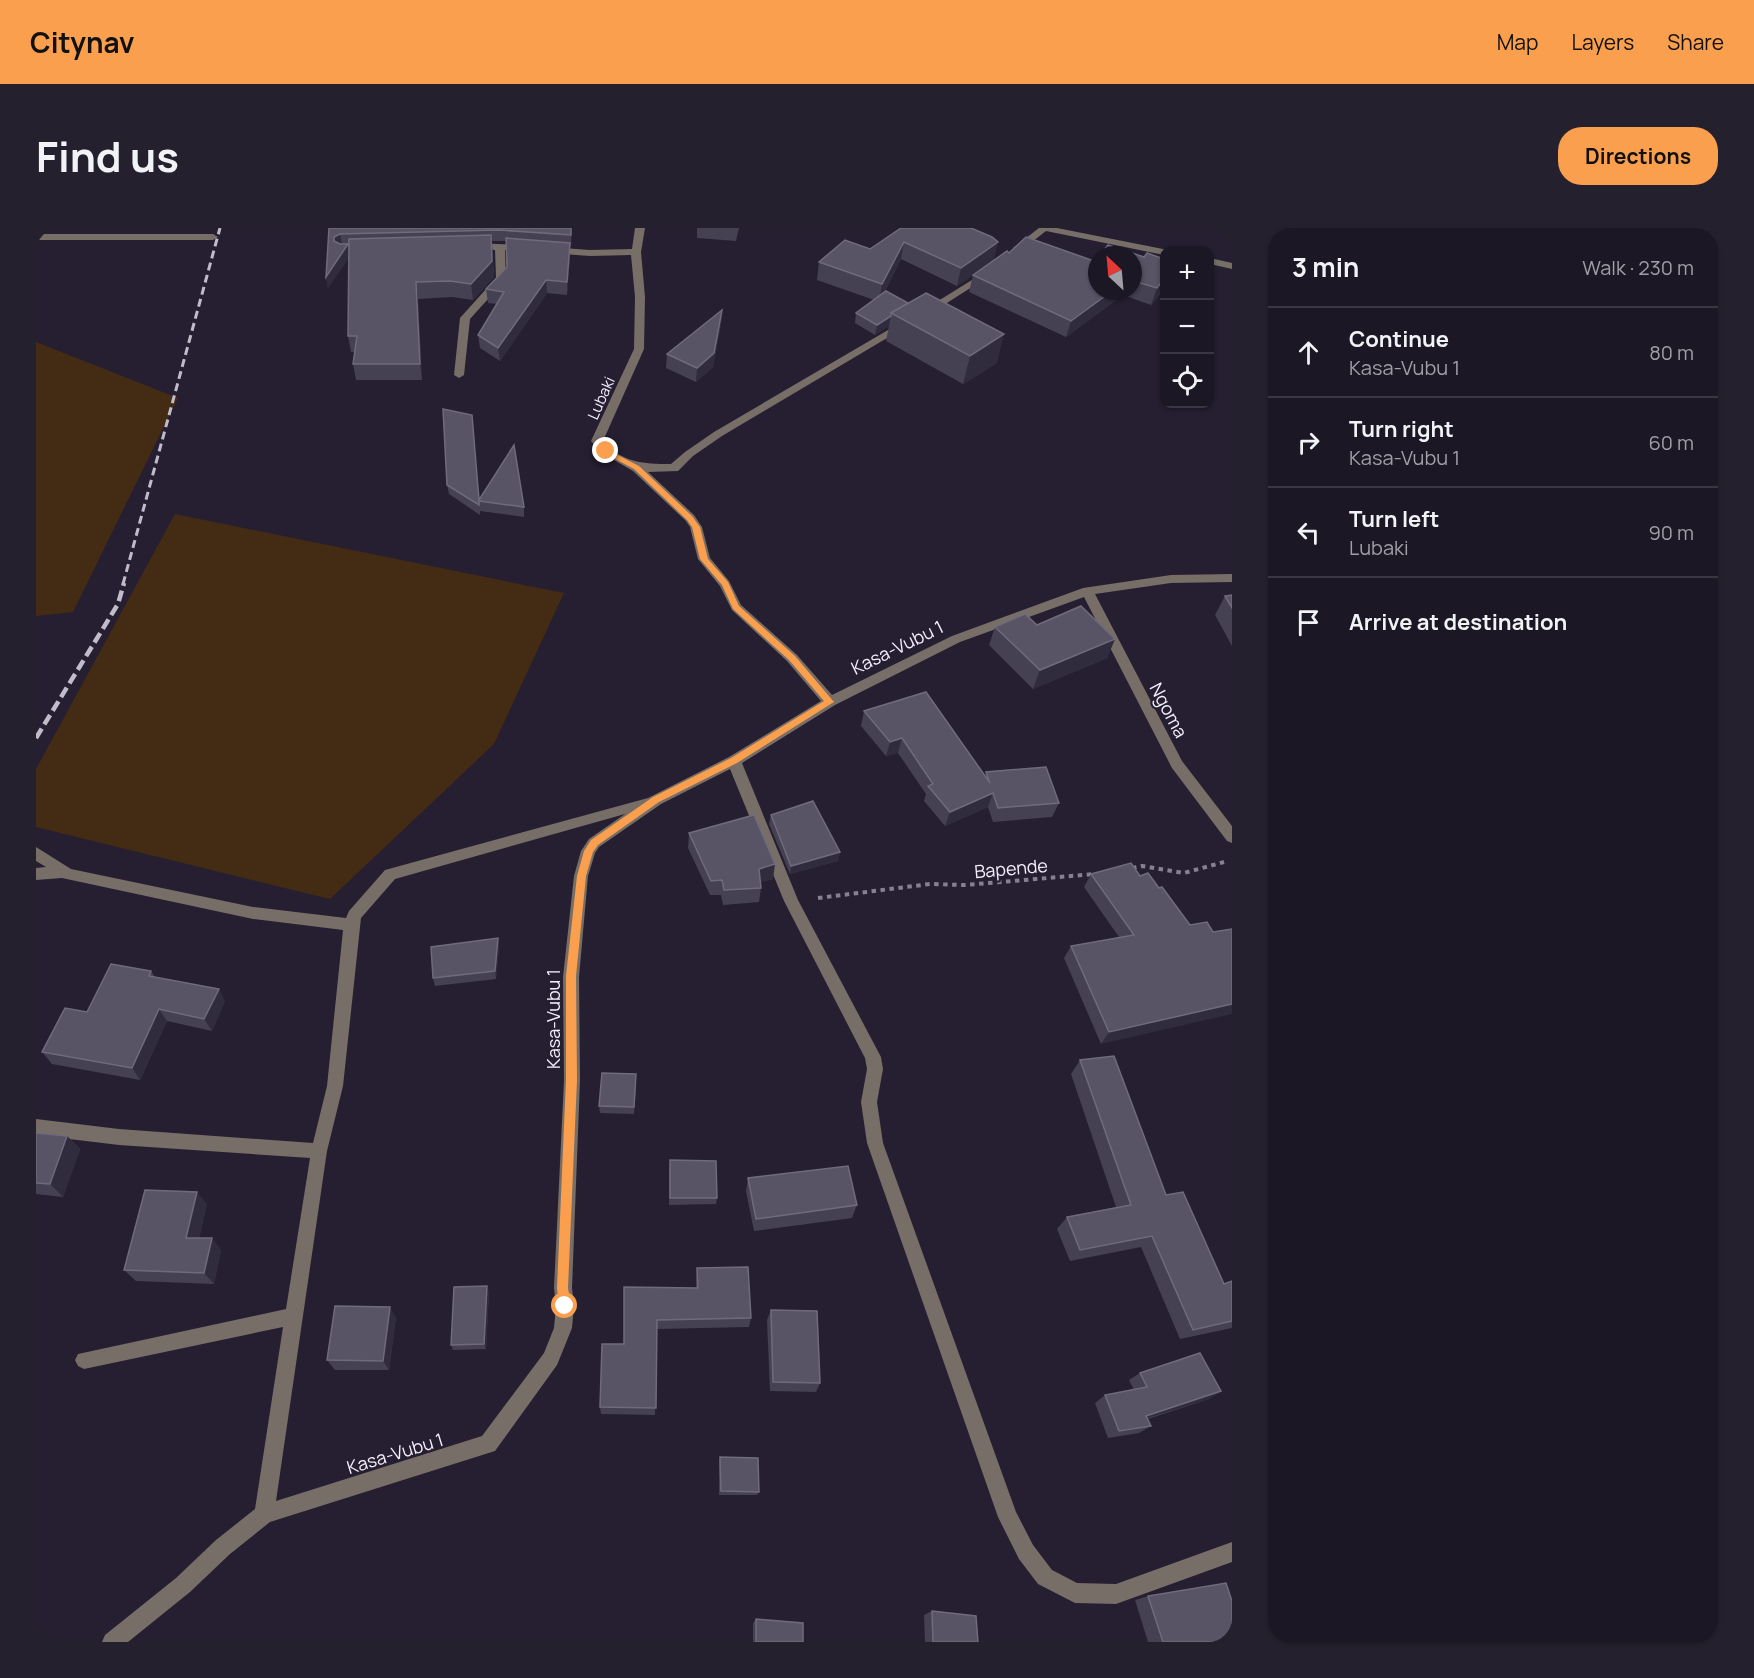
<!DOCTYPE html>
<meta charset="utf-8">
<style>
:root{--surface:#1c1725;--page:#25202d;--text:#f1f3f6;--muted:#a09fa7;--line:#3a3642;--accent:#f99f4d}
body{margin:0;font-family:Manrope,sans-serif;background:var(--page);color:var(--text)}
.controls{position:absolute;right:18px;top:18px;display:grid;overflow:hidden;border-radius:12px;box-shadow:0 2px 4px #0004}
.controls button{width:54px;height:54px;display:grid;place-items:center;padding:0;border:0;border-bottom:2px solid var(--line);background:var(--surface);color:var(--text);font:30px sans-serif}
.compass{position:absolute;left:1052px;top:18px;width:54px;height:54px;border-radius:50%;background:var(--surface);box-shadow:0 2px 4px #0004;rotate:334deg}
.stop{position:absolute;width:18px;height:18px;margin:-14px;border:4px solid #f99f4d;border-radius:50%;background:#fff}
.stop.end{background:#f99f4d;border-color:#fff;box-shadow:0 2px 6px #0008}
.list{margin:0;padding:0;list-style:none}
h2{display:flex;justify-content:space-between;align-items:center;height:78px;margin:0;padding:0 24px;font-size:26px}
h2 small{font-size:20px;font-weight:400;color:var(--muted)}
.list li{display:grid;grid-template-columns:39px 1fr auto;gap:18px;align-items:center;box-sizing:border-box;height:90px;padding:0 24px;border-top:2px solid var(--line)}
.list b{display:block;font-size:22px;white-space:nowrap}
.list p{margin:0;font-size:20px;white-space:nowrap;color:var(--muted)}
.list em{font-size:20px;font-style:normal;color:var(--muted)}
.icon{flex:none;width:33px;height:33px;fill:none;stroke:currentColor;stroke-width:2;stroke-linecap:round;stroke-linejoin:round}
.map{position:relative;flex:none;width:1196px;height:1414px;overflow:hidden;border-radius:24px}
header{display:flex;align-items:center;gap:36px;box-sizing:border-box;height:84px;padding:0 30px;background:var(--accent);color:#111}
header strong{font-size:28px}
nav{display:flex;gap:33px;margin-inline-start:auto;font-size:21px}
.intro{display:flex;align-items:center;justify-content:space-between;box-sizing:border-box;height:144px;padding:0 36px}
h1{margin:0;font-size:42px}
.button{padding:15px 27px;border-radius:24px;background:var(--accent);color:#111;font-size:21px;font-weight:700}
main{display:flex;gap:36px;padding:0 36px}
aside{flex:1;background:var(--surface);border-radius:24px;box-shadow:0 2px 4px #0004}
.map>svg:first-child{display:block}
.green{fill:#442b14}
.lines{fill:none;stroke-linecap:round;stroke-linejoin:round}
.path{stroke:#868191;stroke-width:4;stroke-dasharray:4.5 4.5;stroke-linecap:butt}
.minor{fill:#776e67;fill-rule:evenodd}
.rail-far1{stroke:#c1bcca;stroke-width:3;stroke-dasharray:8 4.5;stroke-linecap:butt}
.rail{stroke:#c1bcca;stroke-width:4.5;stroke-dasharray:11 5;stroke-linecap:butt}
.wall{fill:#464053}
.shaded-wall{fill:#312b3e}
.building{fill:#585365;stroke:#706b7c;stroke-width:1.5}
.route{fill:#f99f4d}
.labels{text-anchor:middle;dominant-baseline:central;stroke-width:4.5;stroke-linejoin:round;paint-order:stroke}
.far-street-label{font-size:15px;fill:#f2eefb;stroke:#251f31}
.street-label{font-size:18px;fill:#f2eefb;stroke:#251f31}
</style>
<header>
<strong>Citynav</strong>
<nav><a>Map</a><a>Layers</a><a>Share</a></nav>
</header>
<div class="intro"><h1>Find us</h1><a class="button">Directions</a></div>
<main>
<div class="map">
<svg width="1196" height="1414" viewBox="0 0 1196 1414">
<rect width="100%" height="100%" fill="#251f31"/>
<g class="green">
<polygon points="0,114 142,170 37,384 0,388"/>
<polygon points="139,286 528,365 458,516 294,671 0,599 0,541"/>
</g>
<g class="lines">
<g class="path">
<polyline points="1096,640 1106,638 1148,645 1188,634"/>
<polyline points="782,670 894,656 929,657 1059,646"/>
</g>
<g class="minor">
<path d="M599,0h10l-4,24 4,45 -1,52 -41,92c20,22 40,23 68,23l14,-12 29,-20 186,-109 9,2 -187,111 -29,20 -15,15 -30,1 46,43 8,12 8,31 19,23 12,24 56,50 35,40 120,-59 131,-48 88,-13 61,-1v8l-61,1 -76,11 87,167 50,65v17l-5,-2 -55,-73 -88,-171 -124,45 -125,63 -93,58 56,137 83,157 2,12 -6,33 6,41 133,369 17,33 19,25 25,13 39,1 116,-42v20l-116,42 -41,-1 -37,-19 -19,-25 -21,-42 -131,-374 -6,-41 6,-33 -2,-11 -81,-157 -54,-132 -69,35 -62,43 -4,6 -7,23 -9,101 1,103 -8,208 2,18 -2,22 -15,37 -62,86 -225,71 -40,32 -40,38 -62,50h-26l3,-7 71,-57 40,-38 39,-31 28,-182 -199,42 -6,-3 -3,-6 3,-6 208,-45 24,-151 -191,-13 -83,-10v-16l83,10 194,14 14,-57 16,-156 -90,-11 -191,-41 -26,2v-12l10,-1 -10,-6v-14l35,22 182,38 93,11 3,-7 36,-41 263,-72 81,-41 92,-56 -34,-40 -55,-51 -12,-24 -22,-27 -8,-32 -4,-6 -53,-50 -31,-18 -11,-12 43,-92 1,-52 -4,-42 -41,1 -41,-3 -5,-3 5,-3 41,3 42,-1zM589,586l-36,25 -8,12 -7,25 -11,101 1,103 -10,208 2,18 -2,22 -10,25 -62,83 -206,65 51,-350 16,-65 18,-168 34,-39z"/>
<polygon points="1003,0 1021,0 1132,22 1128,22 1128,27 1010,3 983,24 977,24 977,20"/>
<polygon points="0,6 177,6 182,9 177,12 0,12"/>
<polygon points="435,15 489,17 494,20 489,23 469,22 470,51 434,91 428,147 423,150 418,147 424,90 460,50 459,22 432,20 432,16"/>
<polygon points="1174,30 1196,35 1196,41 1174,36"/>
<polygon points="952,42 957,45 955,47 895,85 886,83"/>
</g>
<polyline class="rail-far1" points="87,356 184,0"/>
<polyline class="rail" points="0,510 82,376 88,355"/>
</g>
<g class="wall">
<polygon points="293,0 536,0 535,18 534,18 534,29 531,67 511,65 464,133 444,120 442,107 461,76 452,75 450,61 471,39 470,13 456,13 458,49 437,72 416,69 382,71 386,152 320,152 317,136 319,124 315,124 312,108 313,29 292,60 290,49"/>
<polygon points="661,0 703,0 700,13 661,10"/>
<polygon points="865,0 958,32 921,58 865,31 848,65 961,135 927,156 850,113 853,98 839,107 819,95 820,85 838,72 781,52 783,34 834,21"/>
<polygon points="973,25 1061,63 1097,63 1097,27 1128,61 1115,77 1087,67 1030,109 933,64 937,47"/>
<polygon points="686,82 685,96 677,139 660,154 630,140 631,126"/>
<polygon points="436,187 443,272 488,279 488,289 444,283 444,287 413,266 411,257"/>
<polygon points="1196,367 1196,418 1179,387 1189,368"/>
<polygon points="1001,397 1079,411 1071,430 997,461 953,417 959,399"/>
<polygon points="828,483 949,548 950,544 1023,575 1016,589 957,594 952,579 909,598 888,573 890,566 862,525 850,528 825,498"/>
<polygon points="735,587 804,624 802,633 754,646 733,596"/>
<polygon points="653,605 737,651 724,654 725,660 723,674 687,677 685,667 674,667 652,620"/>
<polygon points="1055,646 1104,648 1123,660 1154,697 1177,704 1065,816 1028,730 1035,718 1083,709 1048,659"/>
<polygon points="462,710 463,718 460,751 399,758 397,750"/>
<polygon points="115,743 119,749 189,773 176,803 131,793 104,852 16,836 6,824 51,784"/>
<polygon points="1044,832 1130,967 1188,1056 1196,1053 1196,1100 1144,1111 1105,1019 1034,1033 1021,1001 1031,989 1080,979 1035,846"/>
<polygon points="600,854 598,886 564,885 563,878"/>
<polygon points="0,905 31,908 44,921 27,969 0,966"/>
<polygon points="633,939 681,970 680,976 633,977"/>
<polygon points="712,950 821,977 816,990 718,1003 710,963"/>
<polygon points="171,976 163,1010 185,1022 178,1056 100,1053 88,1042"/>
<polygon points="661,1040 715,1090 713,1099 621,1101 619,1187 565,1186 564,1179 588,1116 660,1060 660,1050"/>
<polygon points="453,1063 450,1121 417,1122 415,1117"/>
<polygon points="735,1082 784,1155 780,1164 734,1163 731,1092"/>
<polygon points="360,1089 353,1142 299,1142 291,1132"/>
<polygon points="1104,1145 1185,1163 1173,1171 1112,1191 1115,1198 1103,1205 1072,1210 1059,1175 1069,1167 1098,1162 1093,1152"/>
<polygon points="684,1229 723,1264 721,1267 683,1267 683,1233"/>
<polygon points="1112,1368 1196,1414 1112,1414 1099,1372"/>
<polygon points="896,1383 942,1414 889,1414 888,1387"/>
<polygon points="720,1391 767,1414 717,1414 717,1395"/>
</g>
<g class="shaded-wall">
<polygon points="535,0 536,0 535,18"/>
<polygon points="304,6 306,17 298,13 298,9"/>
<polygon points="455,7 458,49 437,72 435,56"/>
<polygon points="868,14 865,31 843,74 846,56"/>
<polygon points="962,14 958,32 921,58 925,40"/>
<polygon points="534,15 534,29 531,67 531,54"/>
<polygon points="312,16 315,27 292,60 290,49"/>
<polygon points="1128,51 1128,61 1115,77 1121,60"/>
<polygon points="510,52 511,65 464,133 462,120"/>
<polygon points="380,54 382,71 386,152 384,136"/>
<polygon points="1076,63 1088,63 1087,67 1030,109 1035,93"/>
<polygon points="686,82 685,96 677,139 660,154 661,140"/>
<polygon points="855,88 853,98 839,107 841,97"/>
<polygon points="968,106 961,135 927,156 934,128"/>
<polygon points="1079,411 1071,430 997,461 1004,442"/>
<polygon points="866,510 862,525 850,528 854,514"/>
<polygon points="957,565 952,579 909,598 914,584"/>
<polygon points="804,624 802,633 754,646 755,638"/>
<polygon points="739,636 737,651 720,655 723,641"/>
<polygon points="462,710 463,718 460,751 459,743"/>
<polygon points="183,761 189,773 176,803 168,791"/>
<polygon points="1196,776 1196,786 1065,816 1073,804"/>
<polygon points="123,781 131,793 104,852 96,840"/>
<polygon points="31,908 44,921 27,969 14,956"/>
<polygon points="161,964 171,976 161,1021 150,1010"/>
<polygon points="176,1010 185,1022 178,1056 168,1045"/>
<polygon points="451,1058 453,1063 450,1121 448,1116"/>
<polygon points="354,1079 360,1089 353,1142 347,1133"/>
<polygon points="1185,1163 1173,1171 1099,1194 1110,1188"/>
</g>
<g class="building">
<polygon points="293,0 535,0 535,7 463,2 304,6 298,9 298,13 304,16 312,16 290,49"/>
<polygon points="865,0 935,0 956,9 962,14 925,40 868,14 846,56 783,34 809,12 834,21"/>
<polygon points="455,7 456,33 435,56 414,53 380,54 384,136 317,136 321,108 312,108 313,11"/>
<polygon points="990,9 1058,33 1061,30 1061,63 1076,63 1035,93 937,47 971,23 973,25"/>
<polygon points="470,10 534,15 531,54 510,52 462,120 442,107 468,64 450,61 471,39"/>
<polygon points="1072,17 1108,29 1111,25 1128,31 1128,51 1121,60 1097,53 1097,27 1064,27"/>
<polygon points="850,63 872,75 855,85 855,88 841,97 820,85"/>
<polygon points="890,65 968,106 934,128 855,85"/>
<polygon points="686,82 678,125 661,140 631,126"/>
<polygon points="407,181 436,187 443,272 478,217 488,279 443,273 443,277 411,257"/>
<polygon points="1196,367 1196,380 1189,368"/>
<polygon points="1045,378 1079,411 1004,442 959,399 989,386 1001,397"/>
<polygon points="890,464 954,555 950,544 1010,539 1023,575 962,580 957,565 914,584 892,558 897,556 866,510 854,514 828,483"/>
<polygon points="777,573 804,624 755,638 735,587"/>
<polygon points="718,587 739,636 723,641 725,660 688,662 686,652 675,653 653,605"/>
<polygon points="1095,635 1104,648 1112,645 1123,660 1126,659 1154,697 1171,694 1177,704 1196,701 1196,776 1073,804 1035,718 1098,707 1055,646"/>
<polygon points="462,710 459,743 397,750 395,719"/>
<polygon points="75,736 115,743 113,748 183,761 168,791 123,781 96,840 6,824 29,780 51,784"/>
<polygon points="1078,828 1130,967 1147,964 1188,1056 1196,1053 1196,1093 1157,1102 1116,1008 1044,1022 1031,989 1095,977 1044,832"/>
<polygon points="566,845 600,846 598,879 563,878"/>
<polygon points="0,905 31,908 14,956 0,955"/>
<polygon points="634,932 680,933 681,970 634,970"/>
<polygon points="812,938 821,977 720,991 712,950"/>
<polygon points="109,962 161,964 150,1010 176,1010 168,1045 88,1042"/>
<polygon points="712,1039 715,1090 621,1092 620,1180 564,1179 566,1116 588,1116 588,1059 662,1060 661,1040"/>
<polygon points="451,1058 448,1116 415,1117 418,1059"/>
<polygon points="299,1078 354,1079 347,1133 291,1132"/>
<polygon points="735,1082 781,1083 784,1155 737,1154"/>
<polygon points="1164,1125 1185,1163 1110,1188 1115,1198 1083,1203 1069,1167 1111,1159 1104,1145"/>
<polygon points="684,1229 722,1230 723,1264 685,1263"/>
<polygon points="1190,1355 1196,1373 1196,1414 1127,1414 1112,1368"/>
<polygon points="896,1383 940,1388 942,1414 897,1414"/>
<polygon points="720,1391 767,1395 767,1414 720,1414"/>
</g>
<polygon class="route" points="570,221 603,238 656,288 664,299 672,331 692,354 703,378 759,428 798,474 701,535 623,574 562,617 557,624 550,648 540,748 541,852 532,1060 535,1078 529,1084 523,1078 521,1060 530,852 530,748 541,648 548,623 555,612 617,569 695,530 788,473 753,432 697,381 686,357 664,331 656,299 651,292 598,241 568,225"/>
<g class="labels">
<g class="far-street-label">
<text transform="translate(565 170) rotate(-66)">Lubaki</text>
</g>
<g class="street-label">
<text transform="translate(861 419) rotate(-26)">Kasa-Vubu 1</text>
<text transform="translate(1133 482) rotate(62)">Ngoma</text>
<text transform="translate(975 640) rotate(-5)">Bapende</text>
<text transform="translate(517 791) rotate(-90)">Kasa-Vubu 1</text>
<text transform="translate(359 1225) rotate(-17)">Kasa-Vubu 1</text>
</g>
</g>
</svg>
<div class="controls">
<button>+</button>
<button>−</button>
<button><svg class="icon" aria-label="locate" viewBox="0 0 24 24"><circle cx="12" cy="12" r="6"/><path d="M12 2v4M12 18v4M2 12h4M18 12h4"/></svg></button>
</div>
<svg class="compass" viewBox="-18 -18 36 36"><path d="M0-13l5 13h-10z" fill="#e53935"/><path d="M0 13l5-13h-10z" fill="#a09fa7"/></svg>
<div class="stop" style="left:529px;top:1078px"></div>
<div class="stop end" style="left:570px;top:223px"></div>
</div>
<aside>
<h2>3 min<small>Walk · 230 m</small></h2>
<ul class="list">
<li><svg class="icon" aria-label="ahead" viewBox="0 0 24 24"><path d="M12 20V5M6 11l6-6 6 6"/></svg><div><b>Continue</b><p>Kasa-Vubu 1</p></div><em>80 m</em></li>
<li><svg class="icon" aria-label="right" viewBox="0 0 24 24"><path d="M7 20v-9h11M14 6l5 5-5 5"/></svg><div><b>Turn right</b><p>Kasa-Vubu 1</p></div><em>60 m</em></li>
<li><svg class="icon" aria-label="left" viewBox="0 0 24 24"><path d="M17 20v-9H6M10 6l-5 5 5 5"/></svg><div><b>Turn left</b><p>Lubaki</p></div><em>90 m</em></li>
<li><svg class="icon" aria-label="arrive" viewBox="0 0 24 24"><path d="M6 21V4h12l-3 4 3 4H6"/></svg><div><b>Arrive at destination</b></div></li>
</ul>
</aside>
</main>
